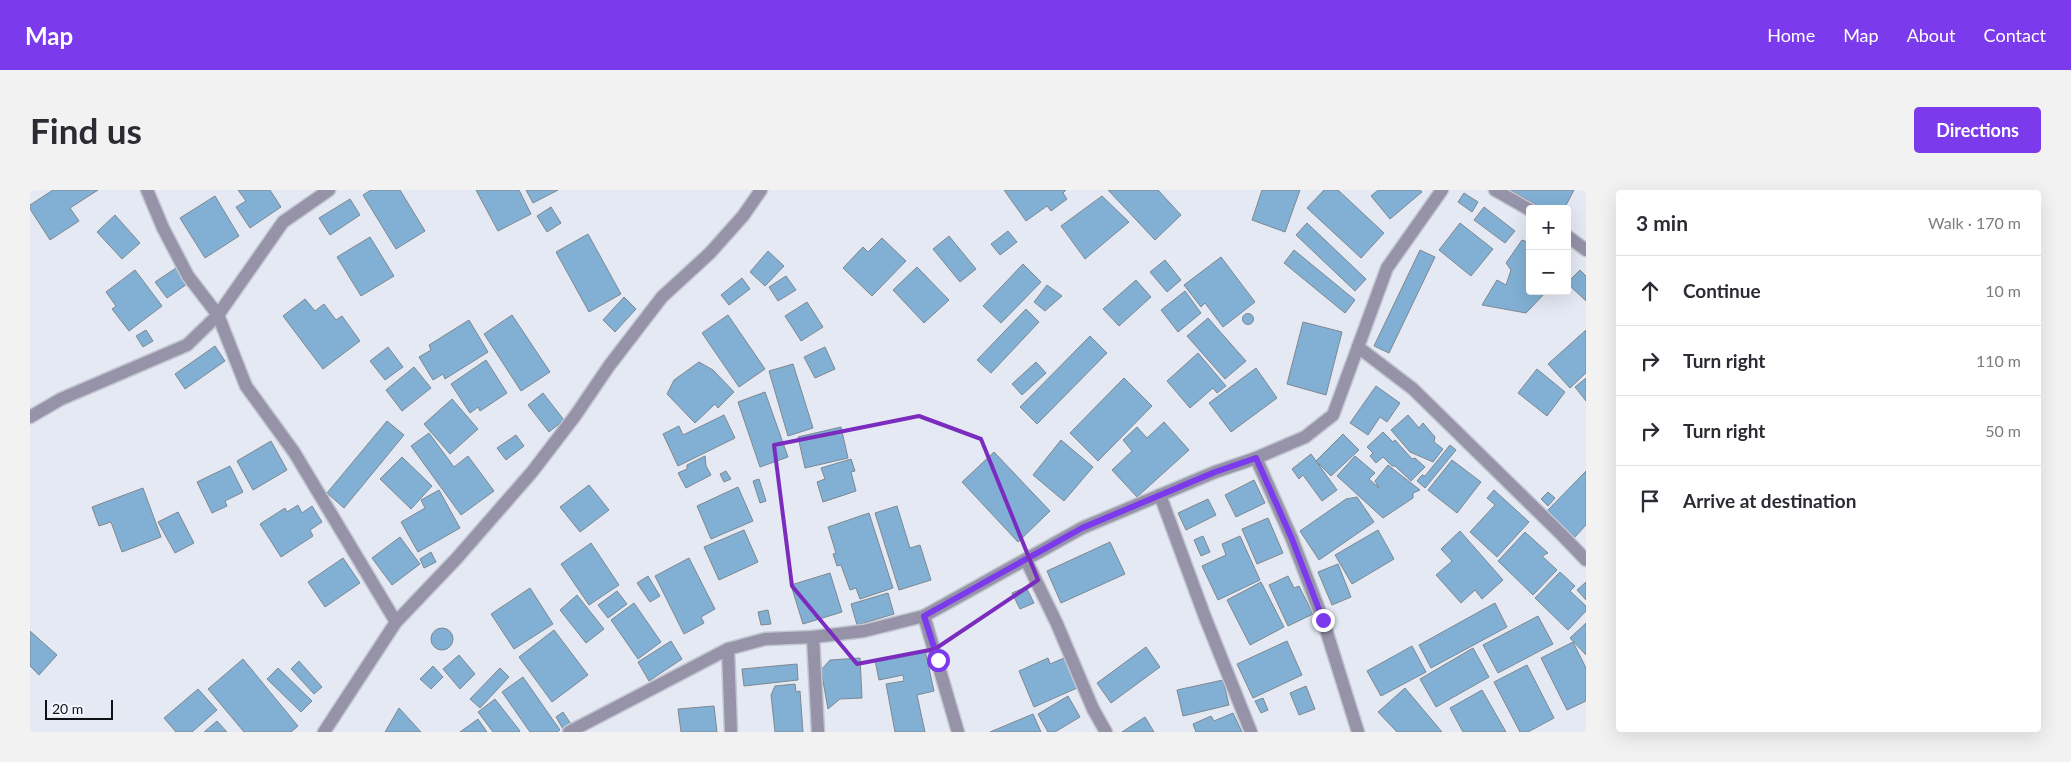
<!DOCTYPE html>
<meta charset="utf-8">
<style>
:root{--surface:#fff;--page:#f2f2f3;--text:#2b2b33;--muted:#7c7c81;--line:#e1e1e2;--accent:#7c3aed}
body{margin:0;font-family:Lato,sans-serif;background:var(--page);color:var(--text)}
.controls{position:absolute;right:15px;top:15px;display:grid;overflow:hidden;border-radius:5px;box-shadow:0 5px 20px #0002}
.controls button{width:45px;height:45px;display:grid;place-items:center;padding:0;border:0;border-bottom:1px solid var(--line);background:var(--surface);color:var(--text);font:25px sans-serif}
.scale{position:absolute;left:15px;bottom:12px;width:68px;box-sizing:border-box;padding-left:5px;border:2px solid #0f1115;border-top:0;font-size:14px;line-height:18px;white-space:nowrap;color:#0f1115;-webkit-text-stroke:4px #f3f6fd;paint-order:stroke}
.stop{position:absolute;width:15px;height:15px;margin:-11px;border:4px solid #7c3aed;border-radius:50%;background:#fff}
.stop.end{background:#7c3aed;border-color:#fff;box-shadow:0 1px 5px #0008}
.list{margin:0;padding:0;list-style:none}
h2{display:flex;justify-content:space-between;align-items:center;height:65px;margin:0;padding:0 20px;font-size:21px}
h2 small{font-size:16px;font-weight:400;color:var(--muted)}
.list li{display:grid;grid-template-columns:32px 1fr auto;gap:15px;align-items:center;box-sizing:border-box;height:70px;padding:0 20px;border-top:1px solid var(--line)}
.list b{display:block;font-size:19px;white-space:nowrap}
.list em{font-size:16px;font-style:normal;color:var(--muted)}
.icon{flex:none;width:28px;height:28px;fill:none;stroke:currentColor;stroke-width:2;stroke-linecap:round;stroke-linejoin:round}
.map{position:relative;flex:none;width:1556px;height:542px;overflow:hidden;border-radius:5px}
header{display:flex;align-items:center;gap:30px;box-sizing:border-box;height:70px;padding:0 25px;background:var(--accent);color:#fff}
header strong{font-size:24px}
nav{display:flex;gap:28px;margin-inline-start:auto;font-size:18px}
.intro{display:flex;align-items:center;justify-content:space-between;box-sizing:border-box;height:120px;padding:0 30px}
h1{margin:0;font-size:35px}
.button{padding:12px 22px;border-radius:5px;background:var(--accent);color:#fff;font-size:18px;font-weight:700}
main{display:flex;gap:30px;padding:0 30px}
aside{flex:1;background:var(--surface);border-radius:5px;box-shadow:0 5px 20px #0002}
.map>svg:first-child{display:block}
.building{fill:#81b0d4;stroke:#7e8890}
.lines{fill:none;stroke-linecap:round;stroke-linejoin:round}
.minor-casing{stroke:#c2c6d0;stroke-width:15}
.minor{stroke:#9693a9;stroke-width:12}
.route{stroke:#7c3aed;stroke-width:6}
.marked{fill:none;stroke:#7b2cbf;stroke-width:4;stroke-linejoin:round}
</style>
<header>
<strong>Map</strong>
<nav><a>Home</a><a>Map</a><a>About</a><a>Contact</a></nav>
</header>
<div class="intro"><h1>Find us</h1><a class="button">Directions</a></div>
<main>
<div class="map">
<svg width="1556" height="542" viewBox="0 0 1556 542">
<rect width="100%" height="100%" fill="#e4e9f4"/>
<g class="building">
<polygon points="23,0 68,0 40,18 49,31 20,50 0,19 0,15"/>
<polygon points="208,0 240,0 251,17 220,38 206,17 216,11"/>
<polygon points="341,0 370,0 395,41 366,59 333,5"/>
<polygon points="446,0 489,0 501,24 468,41"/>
<polygon points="496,0 528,0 503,13"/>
<polygon points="974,0 1036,0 1033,3 1037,9 1021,21 1017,16 996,31"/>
<polygon points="1078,0 1128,0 1151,25 1125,50"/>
<polygon points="1232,0 1270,0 1255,42 1222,30"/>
<polygon points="1294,0 1308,0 1354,43 1331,68 1277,18"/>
<polygon points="1348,0 1390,0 1392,2 1360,29 1341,6"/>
<polygon points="1480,0 1544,0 1534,19 1514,19"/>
<polygon points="1434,3 1448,12 1442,22 1428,12"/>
<polygon points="185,6 209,46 175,68 150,28"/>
<polygon points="1072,6 1099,32 1055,69 1031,36"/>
<polygon points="320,9 330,25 300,45 289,28"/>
<polygon points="521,17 531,33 517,42 507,26"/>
<polygon points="1454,17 1485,41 1475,53 1444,30"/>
<polygon points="85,25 110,53 92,69 67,42"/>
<polygon points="1277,33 1336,89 1325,101 1266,45"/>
<polygon points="1430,33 1463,59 1441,86 1409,60"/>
<polygon points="978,41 987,52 970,65 961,54"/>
<polygon points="558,44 591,104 559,122 526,62"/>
<polygon points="919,46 946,79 930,92 903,59"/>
<polygon points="340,47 364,86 331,106 307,67"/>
<polygon points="852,48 876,71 842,106 813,78 833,57 838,62"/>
<polygon points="1492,50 1500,53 1500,101 1517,101 1496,123 1452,115 1467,90 1476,95 1481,80 1476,73"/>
<polygon points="1264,60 1325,110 1315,123 1254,73"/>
<polygon points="1390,60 1405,67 1359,163 1344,156"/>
<polygon points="738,61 754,76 735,96 720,82"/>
<polygon points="1191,67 1225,112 1193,137 1175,113 1171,117 1154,95"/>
<polygon points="1135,70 1151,90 1137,102 1120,82"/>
<polygon points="993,74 1011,92 971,133 953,116"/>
<polygon points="887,77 919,110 894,133 863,100"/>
<polygon points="146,78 157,94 137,108 125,92"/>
<polygon points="105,80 132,116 99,141 82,119 86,116 76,102"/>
<polygon points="1550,80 1556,86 1556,111 1537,93"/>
<polygon points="756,86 766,100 748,111 739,97"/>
<polygon points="712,88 720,99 699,115 691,105"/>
<polygon points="1106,90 1121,107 1089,136 1073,119"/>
<polygon points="1017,95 1032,106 1015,121 1004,112"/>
<polygon points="1155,101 1171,123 1148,142 1131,120"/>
<polygon points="594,107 606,119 585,142 573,130"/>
<polygon points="275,109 285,121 294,114 306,130 312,126 330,151 293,179 253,126"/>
<polygon points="777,112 793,137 771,151 755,126"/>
<polygon points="996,119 1009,132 961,183 947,170"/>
<circle cx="1218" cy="129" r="5.5"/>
<polygon points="482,125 520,182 491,201 454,144"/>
<polygon points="698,125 735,179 709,197 672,143"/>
<polygon points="1178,128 1216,171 1195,189 1157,146"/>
<polygon points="439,130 458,162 415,189 413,184 403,190 389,167 401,160 399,155"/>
<polygon points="1273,132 1312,142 1296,205 1257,194"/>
<polygon points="116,140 123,151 113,157 106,146"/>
<polygon points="1556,140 1556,183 1540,198 1518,174"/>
<polygon points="1060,146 1077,163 1007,234 990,217"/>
<polygon points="185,156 195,171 155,199 145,184"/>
<polygon points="358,157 373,177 355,190 340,171"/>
<polygon points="795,157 805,179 785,188 774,167"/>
<polygon points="1168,163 1196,196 1187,203 1183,198 1160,218 1137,191"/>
<polygon points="456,170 477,203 450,221 448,217 440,223 421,194"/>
<polygon points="669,172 683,180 704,202 688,218 685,214 665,233 637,204 644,190"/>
<polygon points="1006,172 1016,183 992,205 982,194"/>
<polygon points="763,174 783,238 758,246 739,181"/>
<polygon points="384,177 401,198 372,221 356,200"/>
<polygon points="1226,178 1247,208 1201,242 1179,213"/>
<polygon points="1507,179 1535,202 1517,226 1488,203"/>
<polygon points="1094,188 1122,216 1068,271 1040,243"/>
<polygon points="1556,188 1556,211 1545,197"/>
<polygon points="1346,196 1370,213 1357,232 1350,227 1338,245 1320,233"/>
<polygon points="735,202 758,267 730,277 708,212"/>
<polygon points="513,203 534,230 519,242 498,215"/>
<polygon points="422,209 448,239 420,264 394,234"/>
<polygon points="694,225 705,248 648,276 633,244 649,236 653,245"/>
<polygon points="1378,225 1389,238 1393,233 1405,247 1404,252 1413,259 1403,272 1380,262 1361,240"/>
<polygon points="357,231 374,245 314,318 297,303"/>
<polygon points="1134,232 1159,260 1107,307 1082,280 1102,261 1093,250 1107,237 1117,248"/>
<polygon points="811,237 818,268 775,278 768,247"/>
<polygon points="1353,242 1363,252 1365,250 1382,269 1385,268 1395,277 1381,291 1365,276 1362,276 1353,267 1346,273 1340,266 1343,263 1337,257"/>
<polygon points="399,243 424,277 438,266 464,301 431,325 381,256"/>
<polygon points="1313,244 1329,260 1301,286 1286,271"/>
<polygon points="486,245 494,256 476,270 467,258"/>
<polygon points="1031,250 1063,277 1034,311 1003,285"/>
<polygon points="241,251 257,280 223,300 207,271"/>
<polygon points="1420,255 1426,260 1395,298 1387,291 1392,285 1395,286"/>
<polygon points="964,262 1020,321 988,352 932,292"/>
<polygon points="1281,264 1307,300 1292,311 1273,285 1269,289 1262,279"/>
<polygon points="675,266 676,276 681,285 656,298 648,283 657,279 657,275"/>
<polygon points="1325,266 1345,283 1339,289 1349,298 1345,291 1358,275 1390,300 1383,303 1383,308 1353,328 1307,286"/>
<polygon points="372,267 402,296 381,319 350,289"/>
<polygon points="821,269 825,281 821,282 826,301 793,312 787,292 795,289 791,278"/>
<polygon points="1422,270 1451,292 1427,323 1398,300"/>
<polygon points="200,276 213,302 195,311 197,316 182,323 167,292"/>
<polygon points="696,281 701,289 694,292 690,284"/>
<polygon points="1556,281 1556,335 1544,348 1517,321"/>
<polygon points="729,289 736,311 730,313 723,291"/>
<polygon points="1224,290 1235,313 1206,327 1195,305"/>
<polygon points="559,295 579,320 550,342 530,317"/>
<polygon points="708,297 723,331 681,349 667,316"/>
<polygon points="113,298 131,347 92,362 81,332 69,336 62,317"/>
<polygon points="409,300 430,338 388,362 371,332 395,318 391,310"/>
<polygon points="1464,300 1499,332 1467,367 1440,342 1465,315 1457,308"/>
<polygon points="1518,302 1525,308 1518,316 1511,309"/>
<polygon points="1327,307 1344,332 1289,370 1270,341 1316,309"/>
<polygon points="1178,309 1186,325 1156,340 1148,323"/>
<polygon points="268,315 272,323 282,316 292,332 280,340 283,346 251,367 230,334 255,318 257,322"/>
<polygon points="867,316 880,358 890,355 901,390 869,400 845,323"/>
<polygon points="148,322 164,353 145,363 128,332"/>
<polygon points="839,323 863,398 830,409 826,398 820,400 811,375 807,376 803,364 806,363 798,337"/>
<polygon points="1238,328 1253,363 1227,374 1212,339"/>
<polygon points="714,340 728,372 689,390 674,357"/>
<polygon points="1348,340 1364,369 1322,394 1305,365"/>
<polygon points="1430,341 1473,390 1452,409 1445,400 1431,413 1406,385 1422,371 1411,359"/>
<polygon points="1495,342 1518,363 1512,366 1527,380 1503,405 1468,371"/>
<polygon points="1173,346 1180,362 1171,366 1164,350"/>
<polygon points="1210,346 1230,390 1188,410 1172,376 1196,365 1192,354"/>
<polygon points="370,347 390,374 362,395 342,368"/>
<polygon points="1080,352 1095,384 1031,413 1017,381"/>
<polygon points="561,353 589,395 559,415 531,374"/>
<polygon points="401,362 406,372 394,378 390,369"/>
<polygon points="313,368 330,393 295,417 278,392"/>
<polygon points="659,368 685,419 671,427 674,433 654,444 625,386"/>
<polygon points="1308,374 1321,407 1302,415 1288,382"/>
<polygon points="1530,382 1545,396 1540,401 1556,416 1556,421 1538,440 1505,408"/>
<polygon points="800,383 812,422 773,434 761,395"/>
<polygon points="618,386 630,406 620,412 607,393"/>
<polygon points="1258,386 1264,398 1269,396 1283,424 1258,436 1239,395"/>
<polygon points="1231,392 1254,437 1220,455 1197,410"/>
<polygon points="1556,392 1556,410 1547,400"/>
<polygon points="996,397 1004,413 990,419 982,403"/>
<polygon points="500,398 523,434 484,459 461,424"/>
<polygon points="587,401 597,414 578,428 568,415"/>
<polygon points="858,403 864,424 827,435 821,414"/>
<polygon points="547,405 574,439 556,453 530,420"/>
<polygon points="604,413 631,452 608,469 581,430"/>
<polygon points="1465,413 1477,437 1401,478 1389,455"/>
<polygon points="738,420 741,434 731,435 728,422"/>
<polygon points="1508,426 1523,454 1468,483 1453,455"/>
<polygon points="1556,433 1556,465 1540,448"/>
<circle cx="412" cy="449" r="11"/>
<polygon points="524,440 558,485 522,512 489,467"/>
<polygon points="0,441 27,465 9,485 0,476"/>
<polygon points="641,451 652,469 619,491 608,472"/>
<polygon points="1257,451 1272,485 1223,508 1207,474"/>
<polygon points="1543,452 1556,478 1556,511 1537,520 1511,468"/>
<polygon points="1382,456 1396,482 1351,506 1337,481"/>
<polygon points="1116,457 1130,477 1081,513 1067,493"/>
<polygon points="1443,458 1459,487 1406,517 1390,489"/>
<polygon points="895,460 904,501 887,505 895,542 865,542 856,494 874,491 873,485 849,490 845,470"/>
<polygon points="429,465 445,484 430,499 413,479"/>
<polygon points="830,468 832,508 810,509 798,519 791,480 800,470"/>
<polygon points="1018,468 1020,474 1034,468 1047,498 1004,517 989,481"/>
<polygon points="213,469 268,536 261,542 214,542 178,499"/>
<polygon points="269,471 292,497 284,504 261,479"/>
<polygon points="767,474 768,490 714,496 712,479"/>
<polygon points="1497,475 1524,528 1498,542 1490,542 1464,492"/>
<polygon points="403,476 413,487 401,499 390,489"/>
<polygon points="248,478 282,511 271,522 237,489"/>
<polygon points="470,478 479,487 450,518 440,509"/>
<polygon points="493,487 530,540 527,542 500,542 472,502"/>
<polygon points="1193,490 1199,515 1153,526 1147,500"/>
<polygon points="765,494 766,502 770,501 773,542 745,542 741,505 745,496"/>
<polygon points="1276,496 1285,519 1269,525 1260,503"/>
<polygon points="1375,498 1412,542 1367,542 1348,522"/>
<polygon points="168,499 187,520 162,542 146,542 134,528"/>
<polygon points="1452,500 1476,542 1433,542 1420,518"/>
<polygon points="1038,506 1050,527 1025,542 1018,542 1008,524"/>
<polygon points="1233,508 1238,520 1231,523 1225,511"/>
<polygon points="465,509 490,541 489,542 463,542 448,522"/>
<polygon points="684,516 687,542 651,542 648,519"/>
<polygon points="369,518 391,542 355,542"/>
<polygon points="533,522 541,534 533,539 526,527"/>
<polygon points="1203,523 1212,542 1166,542 1163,534 1181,526 1184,531"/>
<polygon points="1003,524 1011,542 960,542"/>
<polygon points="1115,527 1124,542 1092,542"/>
<polygon points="448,529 457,542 430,542"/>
<polygon points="187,531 197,542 174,542"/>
</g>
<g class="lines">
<defs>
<g id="minor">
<polyline points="117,0 133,38 158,86 188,125 216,196 264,262 366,432"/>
<polyline points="1465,0 1500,20"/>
<polyline points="1537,46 1556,60"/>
<polyline points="1328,157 1383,199 1531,344 1556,370"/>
<polyline points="0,227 31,209 157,155 188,125 253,32 299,0"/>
<polyline points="1226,268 1262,349 1293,430 1328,542"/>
<polyline points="1130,305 1175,427 1221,542"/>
<polyline points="996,370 1027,434 1063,519 1076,542"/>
<polyline points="894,426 928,542"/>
<polyline points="783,447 788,542"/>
<polyline points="698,459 701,542"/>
<polyline points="294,542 366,432 427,368 502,282 545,226 579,176 632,107 680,63 713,26 731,0"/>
<polyline points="539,542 698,459 735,449 783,447 834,441 894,426 1052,338 1185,282 1226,268 1275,247 1303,225 1357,78 1412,0"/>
</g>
</defs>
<use href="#minor" class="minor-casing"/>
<use href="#minor" class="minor"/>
</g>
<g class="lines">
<polyline class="route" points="908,470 894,426 1052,338 1185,282 1226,268 1262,349 1293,430"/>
</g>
<path class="marked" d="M889,226l62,23 57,141 -103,69 -78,15 -65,-78 -18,-141z"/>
</svg>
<div class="controls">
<button>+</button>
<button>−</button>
</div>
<div class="scale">20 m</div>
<div class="stop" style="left:908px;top:470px"></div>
<div class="stop end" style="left:1293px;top:430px"></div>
</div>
<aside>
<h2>3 min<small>Walk · 170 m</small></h2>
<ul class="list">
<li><svg class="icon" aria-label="ahead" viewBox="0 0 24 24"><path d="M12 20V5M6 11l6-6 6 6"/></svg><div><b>Continue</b></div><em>10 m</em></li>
<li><svg class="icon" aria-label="right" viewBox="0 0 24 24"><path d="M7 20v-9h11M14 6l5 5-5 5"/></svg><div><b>Turn right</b></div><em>110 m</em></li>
<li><svg class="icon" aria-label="right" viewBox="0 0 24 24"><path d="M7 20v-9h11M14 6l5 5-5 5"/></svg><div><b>Turn right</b></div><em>50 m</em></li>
<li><svg class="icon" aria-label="arrive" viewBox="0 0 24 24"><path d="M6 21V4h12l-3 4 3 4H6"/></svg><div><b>Arrive at destination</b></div></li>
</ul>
</aside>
</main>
